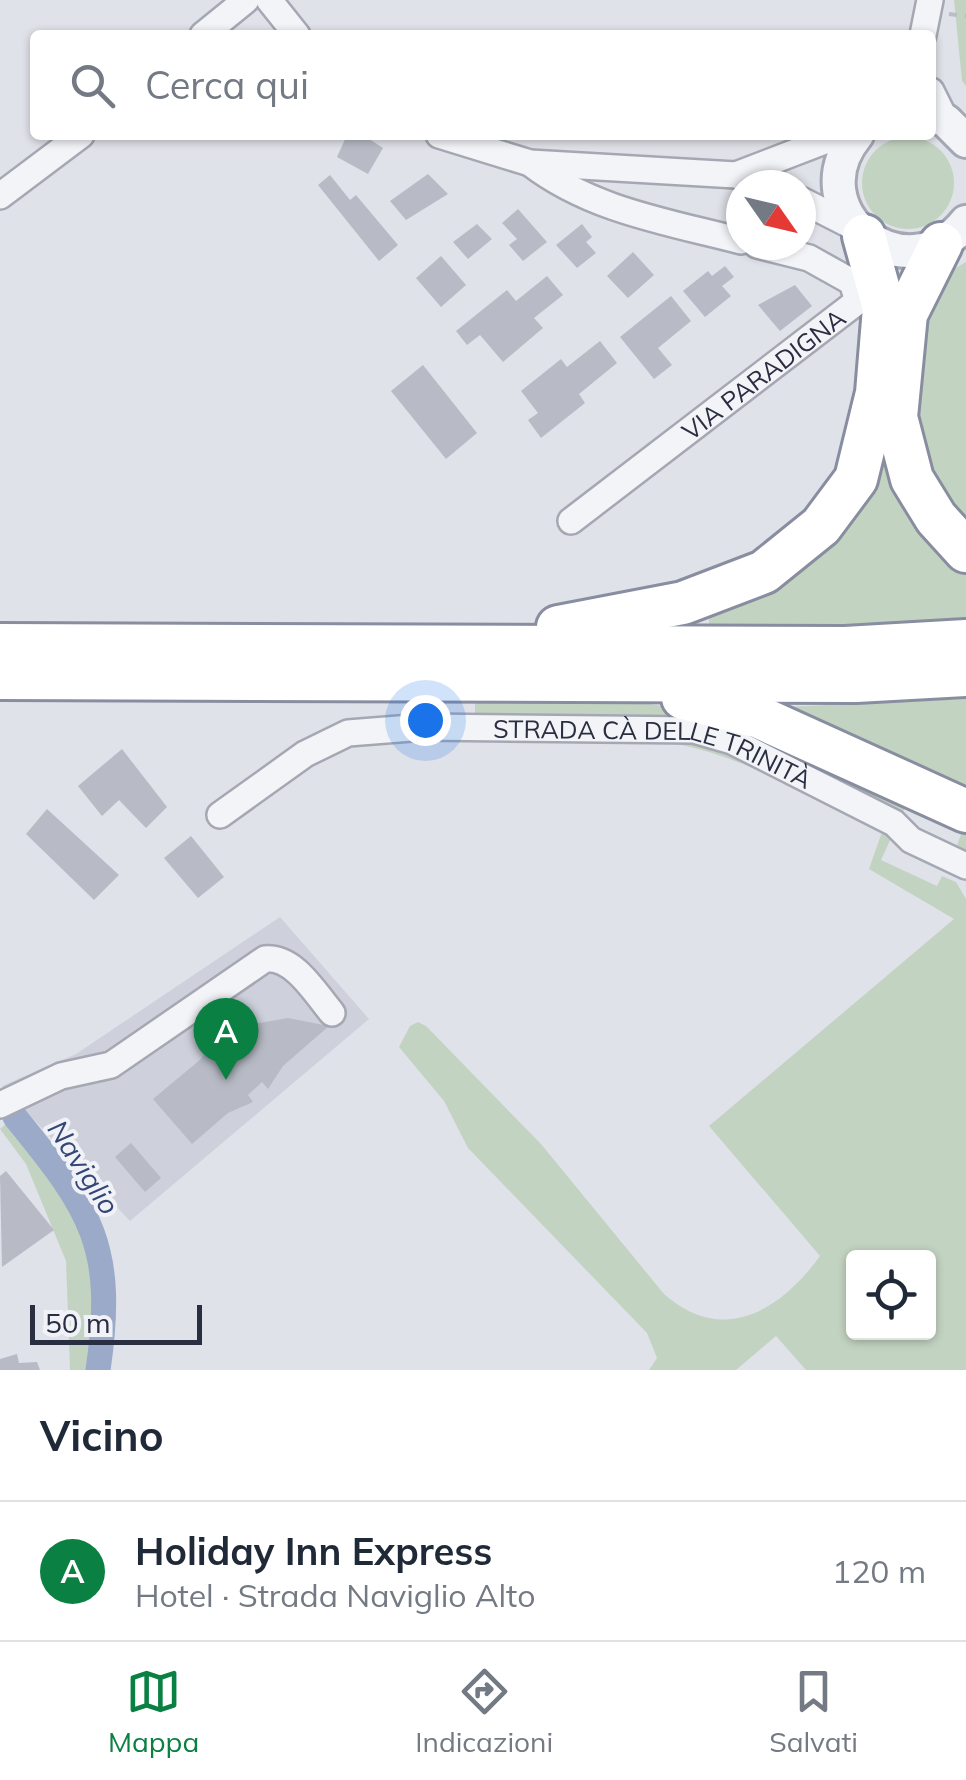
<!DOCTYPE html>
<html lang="it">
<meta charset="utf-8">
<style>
:root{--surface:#fff;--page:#f6f6f7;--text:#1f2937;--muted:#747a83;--line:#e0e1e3;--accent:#0b8043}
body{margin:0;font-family:Mulish,sans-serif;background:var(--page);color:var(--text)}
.controls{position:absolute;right:30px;bottom:30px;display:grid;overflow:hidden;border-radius:10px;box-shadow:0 2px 8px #0004}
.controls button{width:90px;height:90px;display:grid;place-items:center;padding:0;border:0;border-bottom:2px solid var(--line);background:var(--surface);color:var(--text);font:50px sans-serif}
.compass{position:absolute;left:726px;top:170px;width:90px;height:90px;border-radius:50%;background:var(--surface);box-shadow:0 2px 8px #0004;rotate:124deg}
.scale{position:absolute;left:30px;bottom:25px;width:172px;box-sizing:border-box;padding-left:10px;border:5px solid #292e41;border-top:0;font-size:28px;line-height:35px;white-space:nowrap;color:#292e41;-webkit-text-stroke:8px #f0f2f7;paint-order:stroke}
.you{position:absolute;left:425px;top:720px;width:35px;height:35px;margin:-25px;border:8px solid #fff;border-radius:50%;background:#1a73e8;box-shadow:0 0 0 15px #1a73e833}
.badge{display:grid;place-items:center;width:65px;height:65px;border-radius:50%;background:var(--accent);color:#fff;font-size:32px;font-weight:700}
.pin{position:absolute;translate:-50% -82px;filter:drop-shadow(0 2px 5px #0008)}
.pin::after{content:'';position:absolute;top:52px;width:35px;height:30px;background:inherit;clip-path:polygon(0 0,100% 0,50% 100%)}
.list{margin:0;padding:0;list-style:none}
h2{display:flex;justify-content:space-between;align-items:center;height:130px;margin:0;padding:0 40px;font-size:42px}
h2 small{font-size:32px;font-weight:400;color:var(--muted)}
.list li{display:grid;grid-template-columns:65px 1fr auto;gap:30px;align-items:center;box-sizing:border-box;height:140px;padding:0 40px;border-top:2px solid var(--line)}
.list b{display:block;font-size:38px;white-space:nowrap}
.list p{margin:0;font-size:32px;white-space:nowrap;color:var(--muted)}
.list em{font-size:32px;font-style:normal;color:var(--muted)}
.icon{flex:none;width:55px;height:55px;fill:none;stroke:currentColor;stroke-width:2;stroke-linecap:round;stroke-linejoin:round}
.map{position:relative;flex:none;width:966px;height:1370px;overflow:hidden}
.search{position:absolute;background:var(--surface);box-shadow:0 2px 8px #0004;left:30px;right:30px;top:30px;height:110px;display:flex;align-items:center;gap:25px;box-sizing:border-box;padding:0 35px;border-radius:10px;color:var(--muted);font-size:38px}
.sheet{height:270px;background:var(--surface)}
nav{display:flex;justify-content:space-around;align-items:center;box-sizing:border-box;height:140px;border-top:2px solid var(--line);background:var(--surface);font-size:28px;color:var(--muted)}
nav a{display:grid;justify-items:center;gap:5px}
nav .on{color:var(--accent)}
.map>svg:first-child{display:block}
.built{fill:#ced1db}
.green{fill:#c3d3c1;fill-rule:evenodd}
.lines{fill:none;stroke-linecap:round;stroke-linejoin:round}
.canal{stroke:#9baac9;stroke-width:25}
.building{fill:#b8bbc6}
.minor-casing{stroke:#a5a8b3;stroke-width:30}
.tertiary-casing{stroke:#a5a8b3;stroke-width:38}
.trunk-casing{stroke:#888da0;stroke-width:48}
.path{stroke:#babdc5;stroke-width:4;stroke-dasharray:8 8;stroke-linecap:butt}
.minor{stroke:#f3f4f8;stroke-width:25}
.tertiary{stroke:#f3f4f8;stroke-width:32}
.trunk{stroke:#fff;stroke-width:42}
.labels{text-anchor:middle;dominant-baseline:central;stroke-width:8;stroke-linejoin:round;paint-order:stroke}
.street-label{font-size:25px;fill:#292e41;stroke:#f0f2f7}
.water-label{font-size:28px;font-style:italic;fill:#334675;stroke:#f0f2f7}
</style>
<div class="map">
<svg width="966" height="1370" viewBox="0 0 966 1370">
<rect width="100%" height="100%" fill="#e0e2e9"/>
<polygon class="built" points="280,917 369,1019 130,1221 2,1086 76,1054"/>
<g class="green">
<polygon points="954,0 966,0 966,86 962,81"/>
<circle cx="908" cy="183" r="46"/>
<polygon points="966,262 966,537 911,446 917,320 944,275"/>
<polygon points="884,448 966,566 966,621 869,626 709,624 709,616 772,590 820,554"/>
<polygon points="966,699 966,801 782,707"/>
<polygon points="475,700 648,704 698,711 966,820 966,850 957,845 962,832 906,806 900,818 740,738 475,723"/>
<path d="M690,733l204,99 -13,28 56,26 5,-10 14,6 10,17v471h-160l-30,-34 -40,34h-87l8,-12 -10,-25 -179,-185 -24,-47 -45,-54 11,-21 8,-4 8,4 115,118 123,150c59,52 116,17 156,-38l-111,-130 245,-207 -85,-50 14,-40c-71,-33 -146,-77 -223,-88zM854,1258h74v74h-74z"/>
<path d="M7,1123c39,44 90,99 94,161 1,29 -5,58 -9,86h-22l-4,-109 -40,-97 -26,-35z"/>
</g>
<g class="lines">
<path class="canal" d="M15,1117c77,94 101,130 83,253"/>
</g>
<g class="building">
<polygon points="347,135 363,135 383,148 368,174 337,157"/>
<polygon points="428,174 448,194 406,220 390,201"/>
<polygon points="330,175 350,200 356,195 398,245 379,261 318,185"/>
<polygon points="518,209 547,242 523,261 509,245 517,239 502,223"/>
<polygon points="477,224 492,239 468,259 453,242"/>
<polygon points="582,224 592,237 586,242 596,253 577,268 556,245"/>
<polygon points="633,252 654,275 628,298 607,276"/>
<polygon points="441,256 466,285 441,307 416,278"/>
<polygon points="725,266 734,277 722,286 731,296 705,317 683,291 708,271 712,276"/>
<polygon points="547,276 563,295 534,318 543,328 503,362 480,335 467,345 456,331 507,290 516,301"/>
<polygon points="795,285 812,306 780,331 758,305"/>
<polygon points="671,296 691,321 658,348 672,365 654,379 620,337"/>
<polygon points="600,341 617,363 579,394 585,403 541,438 528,420 538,413 521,391 561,359 567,367"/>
<polygon points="423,365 477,433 446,459 391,391"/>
<polygon points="122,749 167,807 146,828 119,800 102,816 78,786"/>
<polygon points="47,809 119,875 94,900 26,834"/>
<polygon points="191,836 224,877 198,898 164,858"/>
<polygon points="241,1017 249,1025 288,1018 329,1026 283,1066 268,1089 262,1082 248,1095 253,1102 228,1113 192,1144 153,1099 201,1059 220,1028"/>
<polygon points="131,1143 161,1178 145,1192 115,1157"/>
<polygon points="6,1171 54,1230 2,1267 0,1176"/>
<polygon points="17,1354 19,1363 37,1362 40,1370 0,1370 0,1359"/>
</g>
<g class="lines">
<defs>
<g id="minor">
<polyline points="269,0 297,35"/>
<polyline points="203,35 246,0"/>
<polyline points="923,35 930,0"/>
<polyline points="931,91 946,121"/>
<polyline points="439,135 530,163 736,175 763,185"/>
<path d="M530,163c61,47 138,59 211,78"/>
<polyline points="736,175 840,135"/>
<polyline points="0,196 81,135"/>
<polyline points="801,200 856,228"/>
<path id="s1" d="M571,521l287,-220 -6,-19 -43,-24 -52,-13"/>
<path id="s2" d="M220,815l85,-61 43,-21 76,-6 270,3 38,11 162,82 17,17 55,26"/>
<path d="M0,1105l61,-29 50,-11 154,-106c29,-3 50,34 67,54"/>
</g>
<g id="tertiary">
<polyline points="931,114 946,121 966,141"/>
<path d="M857,135c-62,75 48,163 109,87"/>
</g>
<g id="trunk">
<polyline points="941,244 906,314 896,417 912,479 936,518 966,551"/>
<polyline points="558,627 683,603 764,572 821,526 856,479 877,393 884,308 864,236"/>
<polyline points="0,645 845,648 966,641"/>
<polyline points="0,678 856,681 966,675"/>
<polyline points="683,698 759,717 966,811"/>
</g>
</defs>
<use href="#minor" class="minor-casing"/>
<use href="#tertiary" class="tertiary-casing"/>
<use href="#trunk" class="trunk-casing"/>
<polyline class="path" points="949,14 966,16"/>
<use href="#minor" class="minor"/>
<use href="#tertiary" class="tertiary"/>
<use href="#trunk" class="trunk"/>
</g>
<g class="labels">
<g class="street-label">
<text stroke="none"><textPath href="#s1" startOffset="242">VIA PARADIGNA</textPath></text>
<text stroke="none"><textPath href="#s2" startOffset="462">STRADA CÀ DELLE TRINITÀ</textPath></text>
</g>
<g class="water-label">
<text transform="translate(84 1167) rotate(57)">Naviglio</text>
</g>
</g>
</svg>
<div class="controls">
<button><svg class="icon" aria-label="locate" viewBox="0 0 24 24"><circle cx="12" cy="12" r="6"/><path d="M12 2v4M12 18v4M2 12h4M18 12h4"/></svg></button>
</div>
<svg class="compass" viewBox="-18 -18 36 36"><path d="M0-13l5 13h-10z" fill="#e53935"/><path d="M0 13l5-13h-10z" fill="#747a83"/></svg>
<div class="scale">50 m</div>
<div class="you"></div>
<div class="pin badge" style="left:226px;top:1080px">A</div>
<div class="search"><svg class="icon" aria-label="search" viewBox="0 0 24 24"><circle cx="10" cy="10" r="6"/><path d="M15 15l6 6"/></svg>Cerca qui</div>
</div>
<section class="sheet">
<h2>Vicino<small></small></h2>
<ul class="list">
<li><span class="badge">A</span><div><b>Holiday Inn Express</b><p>Hotel · Strada Naviglio Alto</p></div><em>120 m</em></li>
</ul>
</section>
<nav>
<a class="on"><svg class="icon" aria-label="map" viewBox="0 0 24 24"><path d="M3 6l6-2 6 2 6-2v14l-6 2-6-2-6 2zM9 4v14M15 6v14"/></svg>Mappa</a>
<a><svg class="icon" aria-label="directions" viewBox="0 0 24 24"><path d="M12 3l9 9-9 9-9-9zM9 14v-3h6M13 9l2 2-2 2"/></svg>Indicazioni</a>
<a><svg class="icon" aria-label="saved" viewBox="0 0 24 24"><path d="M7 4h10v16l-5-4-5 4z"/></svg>Salvati</a>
</nav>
